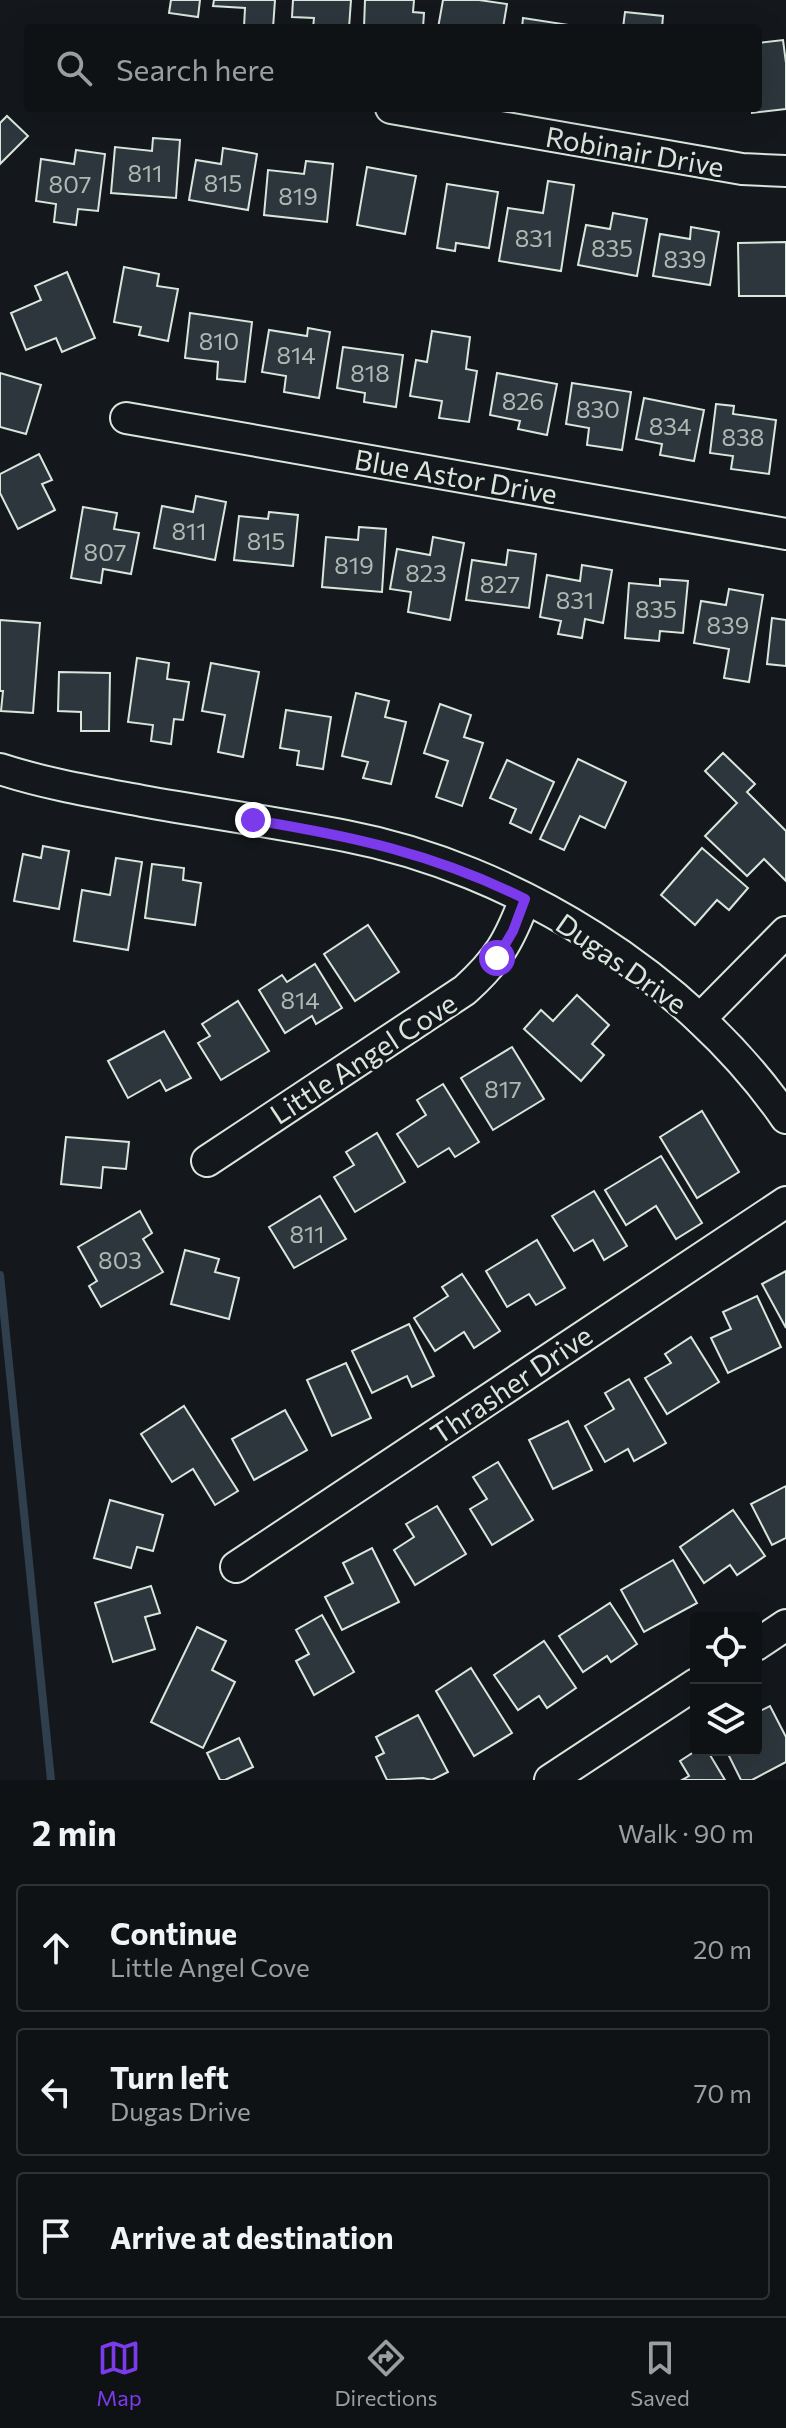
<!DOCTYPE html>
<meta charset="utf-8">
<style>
:root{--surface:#0f1215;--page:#181b1e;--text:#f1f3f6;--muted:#9b9ea0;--line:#2f3234;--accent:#7c3aed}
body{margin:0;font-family:Commissioner,sans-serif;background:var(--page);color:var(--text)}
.controls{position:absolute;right:24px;bottom:24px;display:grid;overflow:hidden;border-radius:8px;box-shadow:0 8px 32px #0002}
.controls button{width:72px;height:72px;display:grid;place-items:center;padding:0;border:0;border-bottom:2px solid var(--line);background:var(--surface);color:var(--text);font:40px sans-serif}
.stop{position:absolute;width:24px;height:24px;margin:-18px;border:6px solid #7c3aed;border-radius:50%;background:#fff}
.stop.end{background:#7c3aed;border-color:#fff;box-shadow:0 2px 8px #0008}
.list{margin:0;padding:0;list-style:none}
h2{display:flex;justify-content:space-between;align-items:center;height:104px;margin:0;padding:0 32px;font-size:34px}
h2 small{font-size:26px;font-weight:400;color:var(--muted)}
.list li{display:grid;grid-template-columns:52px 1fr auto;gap:24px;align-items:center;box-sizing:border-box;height:128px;margin:0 16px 16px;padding:0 16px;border:2px solid var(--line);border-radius:8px}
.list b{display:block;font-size:30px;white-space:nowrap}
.list p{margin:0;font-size:26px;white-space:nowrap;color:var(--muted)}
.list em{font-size:26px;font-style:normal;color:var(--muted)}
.icon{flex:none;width:44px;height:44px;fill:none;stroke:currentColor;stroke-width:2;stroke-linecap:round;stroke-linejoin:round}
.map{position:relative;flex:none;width:786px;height:1780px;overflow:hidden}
.search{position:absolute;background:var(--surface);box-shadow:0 8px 32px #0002;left:24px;right:24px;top:24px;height:88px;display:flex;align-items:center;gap:20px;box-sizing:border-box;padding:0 28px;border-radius:8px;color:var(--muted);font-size:30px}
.sheet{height:536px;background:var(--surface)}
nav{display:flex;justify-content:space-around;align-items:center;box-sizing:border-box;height:112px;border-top:2px solid var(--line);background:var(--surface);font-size:22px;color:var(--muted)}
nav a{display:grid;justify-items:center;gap:4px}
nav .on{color:var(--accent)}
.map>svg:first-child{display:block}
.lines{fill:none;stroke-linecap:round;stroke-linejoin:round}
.stream{stroke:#2f3f4d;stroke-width:8}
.building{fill:#2c363c;stroke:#d8e6dc;stroke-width:2}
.minor-casing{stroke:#d8e6dc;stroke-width:34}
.minor{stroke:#14181c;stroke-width:30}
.route{stroke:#7c3aed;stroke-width:10}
.labels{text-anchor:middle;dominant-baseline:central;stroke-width:6;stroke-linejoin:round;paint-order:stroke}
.number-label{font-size:24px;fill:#adbab4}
.street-label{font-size:28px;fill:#d8e6dc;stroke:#14181c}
</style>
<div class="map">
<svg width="786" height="1780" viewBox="0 0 786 1780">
<rect width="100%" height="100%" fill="#14181c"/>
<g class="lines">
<polyline class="stream" points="0,1275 51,1780"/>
</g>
<g class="building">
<polygon points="171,0 200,0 198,17 169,13"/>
<polygon points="214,0 275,0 273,28 244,27 245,8 213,6"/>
<polygon points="293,0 351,0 349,28 313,28 314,18 292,17"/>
<polygon points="365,0 414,0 413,12 424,13 423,28 364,28"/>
<polygon points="443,0 479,0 507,4 503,28 438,28"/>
<polygon points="625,12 663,16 662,28 623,28"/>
<polygon points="523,18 582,27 582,28 522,28"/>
<polygon points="783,40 786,63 786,109 752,113 752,108 758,108 758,43"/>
<polygon points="7,116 28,136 0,164 0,123"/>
<polygon points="153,138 180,140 176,198 111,193 115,147 152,151"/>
<polygon points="223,148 257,154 248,210 189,200 196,160 221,164"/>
<polygon points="76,150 105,154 98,211 78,209 76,225 54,222 56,204 36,201 41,159 74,164"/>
<polygon points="306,161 333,164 327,222 264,215 268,170 304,174"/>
<polygon points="367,167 416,176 405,234 357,225"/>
<polygon points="548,181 574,185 561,271 499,261 508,208 543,213"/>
<polygon points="447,184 498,192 489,248 456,243 455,251 437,248"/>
<polygon points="613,213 647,219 637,276 578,265 586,225 610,229"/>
<polygon points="691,227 719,232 710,285 653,276 660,234 690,239"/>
<polygon points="786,242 786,296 739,296 738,243"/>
<polygon points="124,267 159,274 157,286 178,289 168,341 139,335 141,327 114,322"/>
<polygon points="67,272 95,338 62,352 56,338 26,350 11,313 41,300 35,286"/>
<polygon points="190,313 252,322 245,382 217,379 218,362 185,358"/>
<polygon points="308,328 330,332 319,398 284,392 286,376 262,372 269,330 307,336"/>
<polygon points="432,331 470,337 466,369 477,371 469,422 439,418 442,401 410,396 416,360 427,362"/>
<polygon points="343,347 403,355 396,407 364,402 365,393 337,388"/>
<polygon points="0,373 41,385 26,434 0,427"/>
<polygon points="497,373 557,384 547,435 518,429 520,421 490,415"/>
<polygon points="572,383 631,392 622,450 587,445 589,428 566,424"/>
<polygon points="644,398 704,410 694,461 660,455 662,444 636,439"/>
<polygon points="716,404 734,406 733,414 776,420 769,474 731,469 733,456 710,453"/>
<polygon points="39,454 52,480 42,484 55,510 18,529 0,493 0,474"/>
<polygon points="196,496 226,502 215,560 154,548 162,506 193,512"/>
<polygon points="83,507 117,513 114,529 139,533 131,574 103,569 101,583 71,578"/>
<polygon points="269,512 298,515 293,566 234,560 239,516 268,519"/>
<polygon points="359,527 386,529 382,592 322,587 326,537 358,540"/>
<polygon points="433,537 464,543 450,620 408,612 411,592 390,589 397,549 430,555"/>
<polygon points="508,550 536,554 529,608 466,600 472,560 506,565"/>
<polygon points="582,565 612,570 603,623 585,619 582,638 558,634 561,621 540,617 547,575 580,581"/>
<polygon points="660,579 688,581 683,633 660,631 659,641 625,638 629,583 660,586"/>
<polygon points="729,589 763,595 749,682 724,678 729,649 694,643 701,601 726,605"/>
<polygon points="772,618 786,620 786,666 767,664"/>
<polygon points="0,620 40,623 33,713 1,711 3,691 0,691"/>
<polygon points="137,658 169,663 167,679 189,682 183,720 174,719 171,744 151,741 153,725 128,722"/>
<polygon points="211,663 259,672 243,757 218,752 225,715 202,711"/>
<polygon points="59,672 110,673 109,731 81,731 81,712 58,711"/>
<polygon points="356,693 389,701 385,717 406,722 391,784 363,778 368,762 342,756"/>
<polygon points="440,704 471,715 464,737 483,743 462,806 436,797 448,761 424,753"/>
<polygon points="286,710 331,717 323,769 297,765 299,751 280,748"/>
<polygon points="723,753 755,784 747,792 786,831 786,881 764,859 747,876 705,836 737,803 705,771"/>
<polygon points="578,759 626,782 605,828 580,816 564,850 540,839"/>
<polygon points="507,760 554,782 531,833 510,823 516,809 490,798"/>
<polygon points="43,846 69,851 59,909 14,901 23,854 41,858"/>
<polygon points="702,848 748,888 729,910 717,900 695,925 661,895"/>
<polygon points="116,858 142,862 128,950 74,941 82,890 110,895"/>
<polygon points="152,864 184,868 183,880 201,883 195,925 145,918"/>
<polygon points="368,925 399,972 355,1001 324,954"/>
<polygon points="315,964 342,1008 316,1024 312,1016 285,1033 259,990 282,975 287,982"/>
<polygon points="577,995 609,1025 592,1044 604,1055 581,1081 524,1029 541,1010 553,1021"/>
<polygon points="238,1001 269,1051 221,1080 198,1043 210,1036 202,1024"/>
<polygon points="164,1031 191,1078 166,1091 160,1080 128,1098 108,1061"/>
<polygon points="512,1047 544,1099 493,1130 461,1078"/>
<polygon points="443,1084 479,1142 455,1157 449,1148 418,1167 397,1134 426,1115 417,1100"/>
<polygon points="702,1111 739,1172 697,1198 660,1137"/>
<polygon points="377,1133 405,1182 355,1212 334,1177 354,1165 346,1152"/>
<polygon points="66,1137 129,1142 126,1169 103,1167 101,1188 61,1184"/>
<polygon points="661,1156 702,1223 676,1239 656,1206 626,1225 605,1190"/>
<polygon points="594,1191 627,1246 604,1260 593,1240 574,1251 552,1216"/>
<polygon points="320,1196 346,1239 294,1268 269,1227"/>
<polygon points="140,1211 152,1233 143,1239 163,1272 101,1307 89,1286 97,1281 78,1247"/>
<polygon points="537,1240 565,1288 536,1305 529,1294 507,1307 486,1271"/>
<polygon points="185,1250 219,1259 215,1272 239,1278 229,1319 171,1304"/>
<polygon points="786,1271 786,1328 762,1284"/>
<polygon points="462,1274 500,1331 474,1348 464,1332 435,1351 414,1318 448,1296 442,1287"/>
<polygon points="757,1296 781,1347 728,1373 711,1338 731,1329 723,1312"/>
<polygon points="409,1324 434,1376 412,1387 407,1376 372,1393 352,1351"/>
<polygon points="691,1337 719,1382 667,1414 645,1378 671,1363 665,1354"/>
<polygon points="346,1363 371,1418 332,1436 307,1380"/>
<polygon points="629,1379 666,1443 634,1461 628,1449 605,1462 585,1426 614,1409 605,1393"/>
<polygon points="184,1406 238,1491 215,1505 193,1469 172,1482 141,1434"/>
<polygon points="285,1410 307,1450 254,1480 232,1439"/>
<polygon points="568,1421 592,1470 553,1489 529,1440"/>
<polygon points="498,1462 533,1520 492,1545 470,1509 487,1499 473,1477"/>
<polygon points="786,1486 786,1538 772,1545 751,1504"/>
<polygon points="110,1500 163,1515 153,1551 137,1547 131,1568 94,1558"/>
<polygon points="437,1506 466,1554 415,1585 394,1550 414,1537 406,1524"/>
<polygon points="733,1510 765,1556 737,1575 730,1565 704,1583 680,1547"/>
<polygon points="372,1548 399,1602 342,1630 325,1597 353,1583 343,1563"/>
<polygon points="673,1560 697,1603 644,1632 621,1590"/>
<polygon points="151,1586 160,1613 145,1617 155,1649 113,1662 95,1603"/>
<polygon points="610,1603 637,1644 611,1662 607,1656 583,1672 559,1636"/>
<polygon points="322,1615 354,1672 314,1695 296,1661 309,1654 296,1630"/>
<polygon points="197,1627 226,1641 212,1670 235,1682 203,1748 151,1722"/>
<polygon points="544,1641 576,1688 547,1708 539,1696 518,1710 494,1675"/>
<polygon points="471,1668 512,1733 474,1756 436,1691"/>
<polygon points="770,1706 786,1737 786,1762 752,1780 741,1780 726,1750 756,1750 756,1713"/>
<polygon points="418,1715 448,1772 432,1780 423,1778 387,1780 376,1757 384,1753 376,1737"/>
<polygon points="239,1738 253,1767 225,1780 220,1780 207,1753"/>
<polygon points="697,1750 707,1750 725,1780 682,1780 689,1776 680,1761"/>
</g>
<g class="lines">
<defs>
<g id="minor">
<polyline points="391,108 742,169 786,171"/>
<polyline points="126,418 786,534"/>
<path d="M0,769c46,15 94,23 142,32 68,12 136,22 204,35 167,32 343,141 440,282"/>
<polyline points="700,1019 786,932"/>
<path d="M207,1161l258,-171c34,-31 44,-49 60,-91"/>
<polyline points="236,1567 786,1202"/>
<polyline points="756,1645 786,1625"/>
<polyline points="550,1780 696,1684"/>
</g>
</defs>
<use href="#minor" class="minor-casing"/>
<use href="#minor" class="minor"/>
</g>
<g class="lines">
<path class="route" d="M253,820c98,16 182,34 272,79l-12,32 -16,27"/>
</g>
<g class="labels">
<g class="number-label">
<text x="145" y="172">811</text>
<text x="223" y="182">815</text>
<text x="70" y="183">807</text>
<text x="298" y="195">819</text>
<text x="534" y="237">831</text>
<text x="612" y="247">835</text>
<text x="685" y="258">839</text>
<text x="219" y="340">810</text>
<text x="296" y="354">814</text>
<text x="370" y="372">818</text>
<text x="523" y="400">826</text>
<text x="598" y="408">830</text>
<text x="670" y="425">834</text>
<text x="743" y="436">838</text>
<text x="189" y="530">811</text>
<text x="266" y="540">815</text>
<text x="105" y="551">807</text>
<text x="354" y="564">819</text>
<text x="426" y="572">823</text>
<text x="500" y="583">827</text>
<text x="575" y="599">831</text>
<text x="656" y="608">835</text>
<text x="728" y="624">839</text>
<text x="300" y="999">814</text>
<text x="503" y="1088">817</text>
<text x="307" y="1233">811</text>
<text x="120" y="1259">803</text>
</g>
<g class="street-label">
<text transform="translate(635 151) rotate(10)">Robinair Drive</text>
<text transform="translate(456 476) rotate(10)">Blue Astor Drive</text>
<text transform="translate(622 963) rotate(35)">Dugas Drive</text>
<text transform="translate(363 1058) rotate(-33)">Little Angel Cove</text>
<text transform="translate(511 1384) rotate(-34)">Thrasher Drive</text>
</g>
</g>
</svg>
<div class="controls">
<button><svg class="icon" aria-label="locate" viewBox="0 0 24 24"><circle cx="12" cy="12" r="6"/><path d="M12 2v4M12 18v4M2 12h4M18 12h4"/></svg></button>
<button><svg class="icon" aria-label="layers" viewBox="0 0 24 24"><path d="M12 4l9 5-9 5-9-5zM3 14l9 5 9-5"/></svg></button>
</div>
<div class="stop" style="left:497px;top:958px"></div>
<div class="stop end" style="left:253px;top:820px"></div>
<div class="search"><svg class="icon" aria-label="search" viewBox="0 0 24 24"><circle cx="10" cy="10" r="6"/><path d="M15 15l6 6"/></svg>Search here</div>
</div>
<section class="sheet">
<h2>2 min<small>Walk · 90 m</small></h2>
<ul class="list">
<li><svg class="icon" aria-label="ahead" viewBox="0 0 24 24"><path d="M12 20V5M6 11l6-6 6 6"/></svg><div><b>Continue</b><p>Little Angel Cove</p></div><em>20 m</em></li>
<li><svg class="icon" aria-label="left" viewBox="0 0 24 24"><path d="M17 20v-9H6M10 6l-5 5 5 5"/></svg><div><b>Turn left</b><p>Dugas Drive</p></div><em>70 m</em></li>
<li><svg class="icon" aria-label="arrive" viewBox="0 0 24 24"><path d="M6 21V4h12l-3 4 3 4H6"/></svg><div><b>Arrive at destination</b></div></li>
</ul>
</section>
<nav>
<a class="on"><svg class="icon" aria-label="map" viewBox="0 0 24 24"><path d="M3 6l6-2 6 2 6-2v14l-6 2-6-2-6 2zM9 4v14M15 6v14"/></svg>Map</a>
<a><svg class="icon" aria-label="directions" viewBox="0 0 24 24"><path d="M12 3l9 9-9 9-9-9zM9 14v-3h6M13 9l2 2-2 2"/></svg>Directions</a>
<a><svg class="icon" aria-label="saved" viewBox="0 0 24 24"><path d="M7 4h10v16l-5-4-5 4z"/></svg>Saved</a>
</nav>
